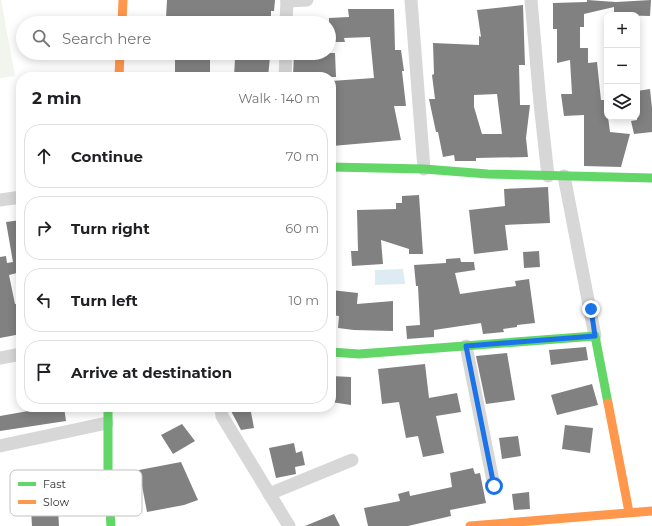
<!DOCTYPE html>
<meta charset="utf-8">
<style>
:root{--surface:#fff;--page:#f6f6f6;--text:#202124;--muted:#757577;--line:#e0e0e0}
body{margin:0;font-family:Montserrat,sans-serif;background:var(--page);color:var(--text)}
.controls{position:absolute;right:12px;top:12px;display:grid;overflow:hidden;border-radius:8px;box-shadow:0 2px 10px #0003}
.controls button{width:36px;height:36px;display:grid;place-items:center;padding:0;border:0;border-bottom:1px solid var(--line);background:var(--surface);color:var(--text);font:20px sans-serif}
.stop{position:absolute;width:12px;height:12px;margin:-9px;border:3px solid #1a73e8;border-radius:50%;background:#fff}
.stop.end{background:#1a73e8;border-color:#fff;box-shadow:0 1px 4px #0008}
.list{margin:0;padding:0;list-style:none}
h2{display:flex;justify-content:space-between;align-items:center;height:52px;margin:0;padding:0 16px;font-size:17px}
h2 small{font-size:13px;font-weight:400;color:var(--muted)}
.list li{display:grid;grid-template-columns:26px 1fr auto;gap:12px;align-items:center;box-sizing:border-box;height:64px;margin:0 8px 8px;padding:0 8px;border:1px solid var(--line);border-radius:16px}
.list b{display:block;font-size:15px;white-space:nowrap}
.list em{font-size:13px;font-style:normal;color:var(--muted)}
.icon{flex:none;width:22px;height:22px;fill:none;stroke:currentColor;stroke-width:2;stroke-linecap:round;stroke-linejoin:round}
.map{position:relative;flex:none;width:652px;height:526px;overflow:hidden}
.search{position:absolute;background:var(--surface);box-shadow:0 2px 10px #0003;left:16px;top:16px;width:320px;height:44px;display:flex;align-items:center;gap:10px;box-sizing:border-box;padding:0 14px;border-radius:22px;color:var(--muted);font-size:15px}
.panel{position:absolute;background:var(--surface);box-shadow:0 2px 10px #0003;left:16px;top:72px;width:320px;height:340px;border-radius:16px}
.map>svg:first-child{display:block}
.green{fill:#f1f5ed}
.water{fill:#ddebf3}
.building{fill:#818181;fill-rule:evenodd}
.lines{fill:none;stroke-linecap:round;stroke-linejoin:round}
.street{stroke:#d7d7d7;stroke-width:13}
.fast{stroke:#63d668;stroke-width:9}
.slow{stroke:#ff974d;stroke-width:9}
.route{stroke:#1a73e8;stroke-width:5}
.key{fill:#fff;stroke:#c2c2c2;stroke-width:1}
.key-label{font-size:11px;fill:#333}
</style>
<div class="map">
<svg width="652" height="526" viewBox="0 0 652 526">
<rect width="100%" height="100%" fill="#fff"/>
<polygon class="green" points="0,0 1,0 15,76 0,78"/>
<polygon class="water" points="403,269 405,284 375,285 375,270"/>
<g class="building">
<polygon points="167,0 275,0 274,11 271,11 271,23 221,23 221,20 166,18"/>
<polygon points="587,0 616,2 651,0 650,16 614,15 614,7 584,14 584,27 580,27 580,48 588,48 588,63 597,62 601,100 606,100 607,117 608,117 610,132 630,134 621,167 584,166 584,115 564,116 561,94 572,94 570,60 557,63 557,29 553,29 553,3 587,2"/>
<path d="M523,5l2,60h-6l1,40h10l-4,33 2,19 -52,1v3h-21l-1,-6 -11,2 -5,-25h-2l-7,-33h6l-3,-24 2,-1 -1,-31 46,2v-9l2,1 -4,-27zM497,94l5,40h-20l-8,-27v-12z"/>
<polygon points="348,9 394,9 395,50 401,50 404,71 402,71 406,106 394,106 401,140 332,146 331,81 374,78 370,37 344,38 345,42 329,42 329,18 349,17"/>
<polygon points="294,53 335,53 336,77 309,77 309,74 293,76"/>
<polygon points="175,57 210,59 210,77 175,77"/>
<polygon points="270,57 268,77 234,77 235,59"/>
<polygon points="650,89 652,108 652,132 634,134 631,121 637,120 637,91"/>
<polygon points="548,187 550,223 505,225 508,250 474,254 469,210 505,206 504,189"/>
<polygon points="419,195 423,254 409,254 409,249 381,240 383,264 352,266 351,251 358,251 357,210 396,209 396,203 402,203 402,196"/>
<polygon points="21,220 21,272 9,275 15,304 21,303 21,334 0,338 0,257 6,256 7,263 13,262 6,222"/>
<polygon points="539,251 540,267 524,268 523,252"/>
<polygon points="460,258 461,262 474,262 475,270 455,273 460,294 516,286 515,281 529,279 535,323 517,325 517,327 503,329 504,332 483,334 481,323 434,330 434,337 407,339 406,326 420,325 418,286 416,286 414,265 446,263 446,259"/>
<polygon points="331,290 358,293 357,304 393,301 393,331 354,330 338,328 339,316 331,315"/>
<polygon points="586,347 588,360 551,365 549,350"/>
<polygon points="507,353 515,400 486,404 476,356"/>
<polygon points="425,364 429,398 457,393 461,412 436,416 444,453 423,457 418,436 406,438 399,402 382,404 378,369"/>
<polygon points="331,376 351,377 351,405 331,402"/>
<polygon points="592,384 598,405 557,415 551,395"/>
<polygon points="51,407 64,407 66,421 0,431 0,416"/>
<polygon points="229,407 250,407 254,428 241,430"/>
<polygon points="182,424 195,441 173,454 161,435"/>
<polygon points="565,425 593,428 590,453 562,449"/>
<polygon points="518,436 521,456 502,459 499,438"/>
<polygon points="294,443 296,453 302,451 305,465 295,467 296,474 276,478 269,448"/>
<polygon points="181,462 198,500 184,505 147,512 139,470"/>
<polygon points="473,468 475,474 480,473 486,503 450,510 451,516 408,526 368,526 364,508 400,501 398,494 409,491 410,496 452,487 450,473"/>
<polygon points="529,492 530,509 514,510 512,494"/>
<polygon points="58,508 59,526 32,526 31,509"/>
<polygon points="334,514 340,526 305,526"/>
</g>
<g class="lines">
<g class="street">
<polyline points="411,0 424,169"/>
<polyline points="531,0 540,103 548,176"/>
<polyline points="287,1 307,0"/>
<polyline points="286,23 287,0"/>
<polyline points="285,77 286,53"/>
<polyline points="564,176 595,336"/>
<polyline points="0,200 21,197"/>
<polyline points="466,346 494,486"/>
<polyline points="0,358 21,354"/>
<polyline points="221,407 222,416 289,526"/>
<polyline points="0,446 107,423"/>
<polyline points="269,494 352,460"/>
</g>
<g class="fast">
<polyline points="331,167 424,169 488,174 652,178"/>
<polyline points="331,352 359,354 595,336 608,403"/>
<polyline points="108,407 108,478 111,526"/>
</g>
<g class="slow">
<polyline points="122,23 123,0"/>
<polyline points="119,77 120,53"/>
<polyline points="608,403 629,512"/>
<polyline points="470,526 652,511"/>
</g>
</g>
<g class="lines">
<polyline class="route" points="494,486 466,346 595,336 591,309"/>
</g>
<rect x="10" y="470" width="132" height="46" rx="6" class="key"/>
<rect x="18" y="482" width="18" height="4" fill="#63d668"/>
<rect x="18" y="500" width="18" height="4" fill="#ff974d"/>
<g class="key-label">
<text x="43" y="488">Fast</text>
<text x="43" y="506">Slow</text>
</g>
</svg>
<div class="controls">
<button>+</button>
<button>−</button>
<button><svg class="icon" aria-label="layers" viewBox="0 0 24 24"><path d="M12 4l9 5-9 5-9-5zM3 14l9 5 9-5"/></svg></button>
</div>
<div class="stop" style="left:494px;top:486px"></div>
<div class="stop end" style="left:591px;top:309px"></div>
<div class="search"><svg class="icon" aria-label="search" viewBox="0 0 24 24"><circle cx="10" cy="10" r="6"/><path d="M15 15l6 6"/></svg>Search here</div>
<section class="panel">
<h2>2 min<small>Walk · 140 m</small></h2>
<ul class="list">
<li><svg class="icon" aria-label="ahead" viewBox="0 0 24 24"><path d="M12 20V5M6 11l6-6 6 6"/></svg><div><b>Continue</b></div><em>70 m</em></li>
<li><svg class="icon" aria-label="right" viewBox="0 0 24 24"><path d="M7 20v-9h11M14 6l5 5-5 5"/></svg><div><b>Turn right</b></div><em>60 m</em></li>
<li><svg class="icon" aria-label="left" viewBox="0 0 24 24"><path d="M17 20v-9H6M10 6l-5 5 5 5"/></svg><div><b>Turn left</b></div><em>10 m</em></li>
<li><svg class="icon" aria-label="arrive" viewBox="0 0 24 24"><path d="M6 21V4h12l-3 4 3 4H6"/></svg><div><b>Arrive at destination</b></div></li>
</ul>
</section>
</div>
